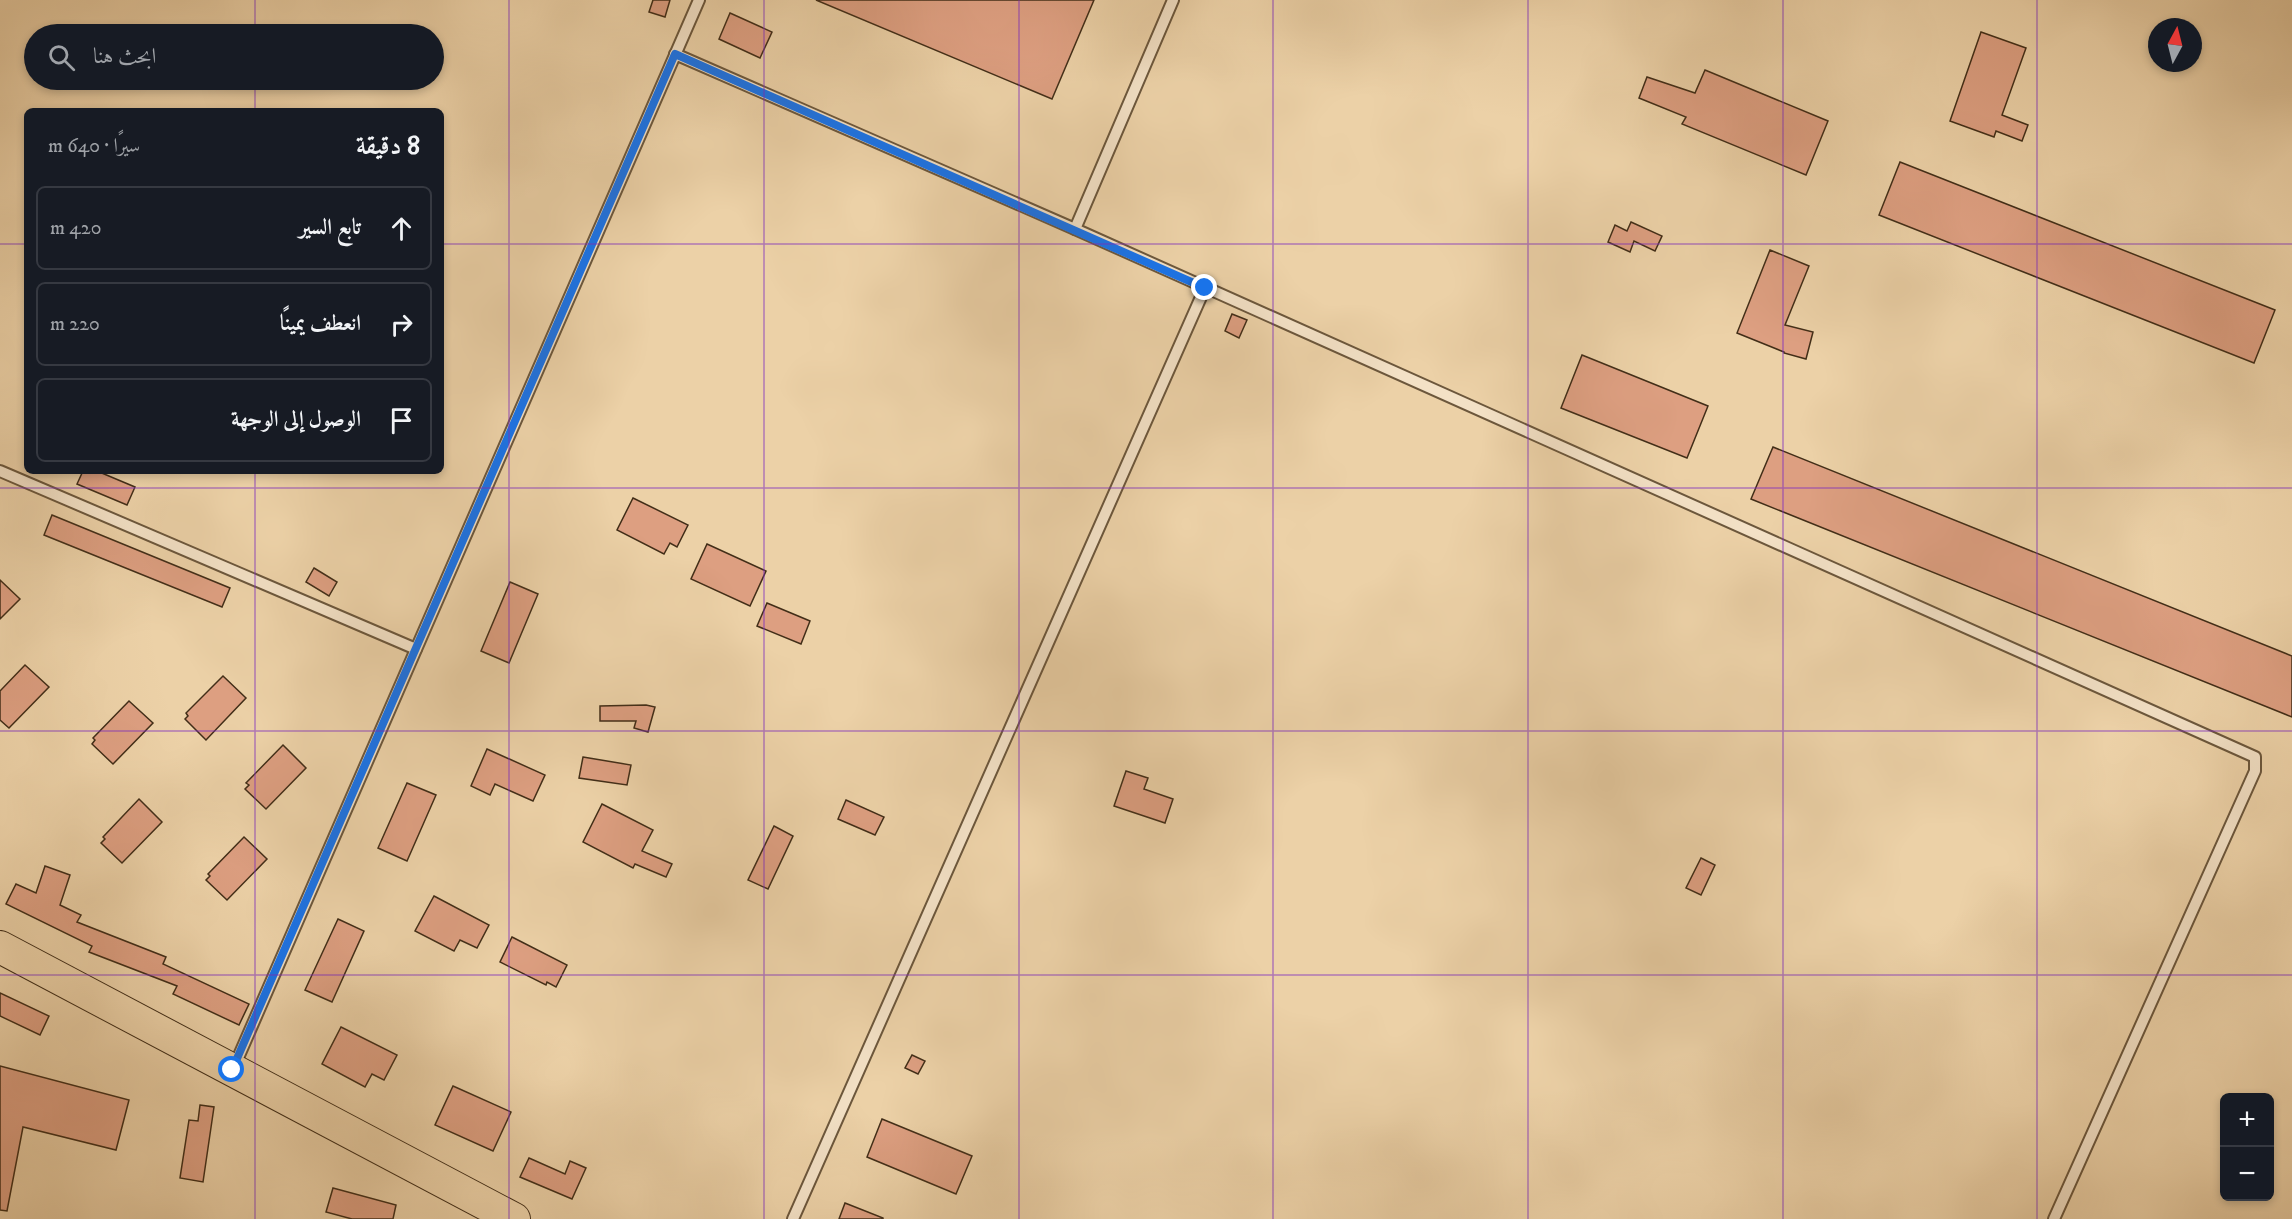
<!DOCTYPE html>
<html lang="ar">
<meta charset="utf-8">
<style>
:root{--surface:#171b24;--page:#242831;--text:#f1f3f6;--muted:#9ea1a6;--line:#363941}
body{margin:0;font-family:"IM FELL DW Pica",Amiri,serif;background:var(--page);color:var(--text);direction:rtl}
.controls{position:absolute;right:18px;bottom:18px;display:grid;overflow:hidden;border-radius:9px;box-shadow:0 3px 9px #0003}
.controls button{width:54px;height:54px;display:grid;place-items:center;padding:0;border:0;border-bottom:2px solid var(--line);background:var(--surface);color:var(--text);font:30px sans-serif}
.compass{position:absolute;left:2148px;top:18px;width:54px;height:54px;border-radius:50%;background:var(--surface);box-shadow:0 3px 9px #0003;rotate:7deg}
.stop{position:absolute;width:18px;height:18px;margin:-14px;border:4px solid #1a73e8;border-radius:50%;background:#fff}
.stop.end{background:#1a73e8;border-color:#fff;box-shadow:0 2px 6px #0008}
.list{margin:0;padding:0;list-style:none}
h2{display:flex;justify-content:space-between;align-items:center;height:78px;margin:0;padding:0 24px;font-size:26px}
h2 small{font-size:20px;font-weight:400;color:var(--muted)}
.list li{display:grid;grid-template-columns:39px 1fr auto;gap:18px;align-items:center;box-sizing:border-box;height:84px;margin:0 12px 12px;padding:0 12px;border:2px solid var(--line);border-radius:9px}
.list b{display:block;font-size:22px;white-space:nowrap}
.list em{font-size:20px;font-style:normal;color:var(--muted)}
.icon{flex:none;width:33px;height:33px;fill:none;stroke:currentColor;stroke-width:2;stroke-linecap:round;stroke-linejoin:round}
.map{position:relative;flex:none;width:2292px;height:1219px;overflow:hidden;direction:ltr}
.search{position:absolute;background:var(--surface);box-shadow:0 3px 9px #0003;left:24px;top:24px;width:420px;height:66px;display:flex;align-items:center;gap:15px;box-sizing:border-box;padding:0 21px;border-radius:33px;color:var(--muted);font-size:22px}
.panel{position:absolute;background:var(--surface);box-shadow:0 3px 9px #0003;left:24px;top:108px;width:420px;height:366px;border-radius:9px;direction:rtl}
.map>svg:first-child{display:block}
.building{fill:#dd9f81;stroke:#422e18;stroke-width:1.5}
.lines{fill:none;stroke-linecap:round;stroke-linejoin:round}
.lane-casing{stroke:#6c573c;stroke-width:14}
.primary-casing{stroke:#422e18;stroke-width:34}
.lane{stroke:#f3e1c6;stroke-width:10}
.primary{stroke:#ecd1a7;stroke-width:32}
.route{stroke:#1a73e8;stroke-width:8}
.grid{fill:none;stroke:#7b2cbf;stroke-width:1.5;stroke-opacity:0.55}
</style>
<div class="map">
<svg width="2292" height="1219" viewBox="0 0 2292 1219">
<rect width="100%" height="100%" fill="#ecd1a7"/>
<filter id="stains"><feTurbulence type="fractalNoise" baseFrequency=".00333" numOctaves="4"/><feColorMatrix values="0 0 0 0 .2 0 0 0 0 .09 0 0 0 0 .02 0 0 0 .5 -.17"/></filter>
<radialGradient id="worn" r=".72"><stop offset=".6" stop-color="#630" stop-opacity="0"/><stop offset="1" stop-color="#630" stop-opacity=".3"/></radialGradient>
<g class="building">
<polygon points="653,0 670,0 665,17 649,12"/>
<polygon points="816,0 1094,0 1052,99"/>
<polygon points="730,13 772,32 760,58 719,39"/>
<polygon points="1981,32 2026,48 2002,115 2028,125 2022,141 1996,131 1994,137 1950,121"/>
<polygon points="1705,70 1828,121 1806,175 1682,124 1686,117 1639,98 1647,77 1695,93"/>
<polygon points="1900,162 2275,310 2254,363 1879,215"/>
<polygon points="1631,222 1662,236 1655,251 1634,241 1630,252 1608,242 1615,225 1627,231"/>
<polygon points="1770,250 1809,266 1785,325 1813,332 1806,359 1784,353 1784,352 1737,333"/>
<polygon points="1232,314 1247,320 1239,338 1225,331"/>
<polygon points="1582,355 1708,406 1687,458 1561,408"/>
<polygon points="1773,447 2292,656 2292,717 1751,499"/>
<polygon points="83,471 97,471 135,487 127,505 77,484"/>
<polygon points="633,498 688,525 677,547 670,543 664,554 617,530"/>
<polygon points="52,515 230,588 222,607 44,535"/>
<polygon points="707,544 766,571 750,606 691,579"/>
<polygon points="314,568 337,582 329,596 306,582"/>
<polygon points="0,580 20,599 0,619"/>
<polygon points="510,582 538,594 509,663 481,651"/>
<polygon points="767,603 810,621 801,644 757,626"/>
<polygon points="25,665 49,687 9,728 0,720 0,691"/>
<polygon points="223,676 246,698 206,740 185,719 188,716 186,713"/>
<polygon points="129,701 153,723 113,764 92,744 95,740 93,738"/>
<polygon points="646,705 655,707 648,732 634,728 636,721 600,721 600,706"/>
<polygon points="283,745 306,768 266,809 245,789 249,785 246,783"/>
<polygon points="487,749 545,775 533,801 495,784 490,795 471,786"/>
<polygon points="583,757 631,765 627,785 579,778"/>
<polygon points="1126,771 1148,778 1144,789 1173,799 1165,823 1114,806"/>
<polygon points="407,783 436,795 407,861 378,848"/>
<polygon points="139,799 162,822 122,863 101,843 105,839 103,837"/>
<polygon points="846,800 884,817 875,835 838,819"/>
<polygon points="602,804 653,830 642,851 672,864 666,877 635,864 633,868 583,842"/>
<polygon points="774,826 793,836 768,889 748,880"/>
<polygon points="244,837 267,859 227,900 206,880 210,876 208,874"/>
<polygon points="1701,858 1715,865 1701,895 1686,888"/>
<polygon points="45,866 70,875 60,905 81,915 77,922 166,957 163,964 249,1004 239,1025 173,994 177,986 89,952 92,946 6,904 16,884 36,893"/>
<polygon points="434,896 489,925 477,948 460,940 454,951 415,931"/>
<polygon points="338,919 364,931 332,1002 305,990"/>
<polygon points="512,937 567,965 556,987 547,982 546,985 500,962"/>
<polygon points="0,993 49,1016 40,1035 0,1016"/>
<polygon points="341,1027 397,1055 384,1080 372,1074 365,1087 322,1064"/>
<polygon points="912,1055 925,1061 918,1074 905,1068"/>
<polygon points="0,1066 129,1100 116,1150 23,1127 7,1211 0,1210"/>
<polygon points="453,1086 511,1112 493,1151 435,1125"/>
<polygon points="200,1105 214,1107 203,1182 180,1178 189,1120 198,1121"/>
<polygon points="882,1119 972,1156 956,1194 867,1157"/>
<polygon points="529,1158 565,1174 570,1161 586,1168 572,1199 520,1177"/>
<polygon points="333,1188 396,1205 393,1219 352,1219 326,1212"/>
<polygon points="845,1203 883,1218 883,1219 839,1219"/>
</g>
<g class="lines">
<defs>
<g id="lane">
<polyline points="675,54 1075,229 2255,757 2255,771 2054,1219"/>
<polyline points="1075,229 1173,0"/>
<polyline points="0,471 416,649"/>
<polyline points="234,1067 699,0"/>
<polyline points="793,1219 1205,288"/>
</g>
<polyline id="primary" points="0,947 514,1219"/>
</defs>
<use href="#lane" class="lane-casing"/>
<use href="#primary" class="primary-casing"/>
<use href="#lane" class="lane"/>
<use href="#primary" class="primary"/>
</g>
<g class="lines">
<polyline class="route" points="232,1070 675,54 1205,288"/>
</g>
<path class="grid" d="M255,0v34M509,0v1219M764,0v1219M1019,0v1219M1273,0v1219M1528,0v1219M1783,0v1219M2037,0v1219M255,80v31M0,244h27M441,244h1851M255,471v748M0,488h2292M0,731h2292M0,975h2292"/>
<rect width="100%" height="100%" filter="url(#stains)"/>
<rect width="100%" height="100%" fill="url(#worn)"/>
</svg>
<div class="controls">
<button>+</button>
<button>−</button>
</div>
<svg class="compass" viewBox="-18 -18 36 36"><path d="M0-13l5 13h-10z" fill="#e53935"/><path d="M0 13l5-13h-10z" fill="#9ea1a6"/></svg>
<div class="stop" style="left:232px;top:1070px"></div>
<div class="stop end" style="left:1205px;top:288px"></div>
<div class="search"><svg class="icon" aria-label="search" viewBox="0 0 24 24"><circle cx="10" cy="10" r="6"/><path d="M15 15l6 6"/></svg>ابحث هنا</div>
<section class="panel">
<h2>8 دقيقة<small>سيرًا · 640 m</small></h2>
<ul class="list">
<li><svg class="icon" aria-label="ahead" viewBox="0 0 24 24"><path d="M12 20V5M6 11l6-6 6 6"/></svg><div><b>تابع السير</b></div><em>420 m</em></li>
<li><svg class="icon" aria-label="right" viewBox="0 0 24 24"><path d="M7 20v-9h11M14 6l5 5-5 5"/></svg><div><b>انعطف يمينًا</b></div><em>220 m</em></li>
<li><svg class="icon" aria-label="arrive" viewBox="0 0 24 24"><path d="M6 21V4h12l-3 4 3 4H6"/></svg><div><b>الوصول إلى الوجهة</b></div></li>
</ul>
</section>
</div>
